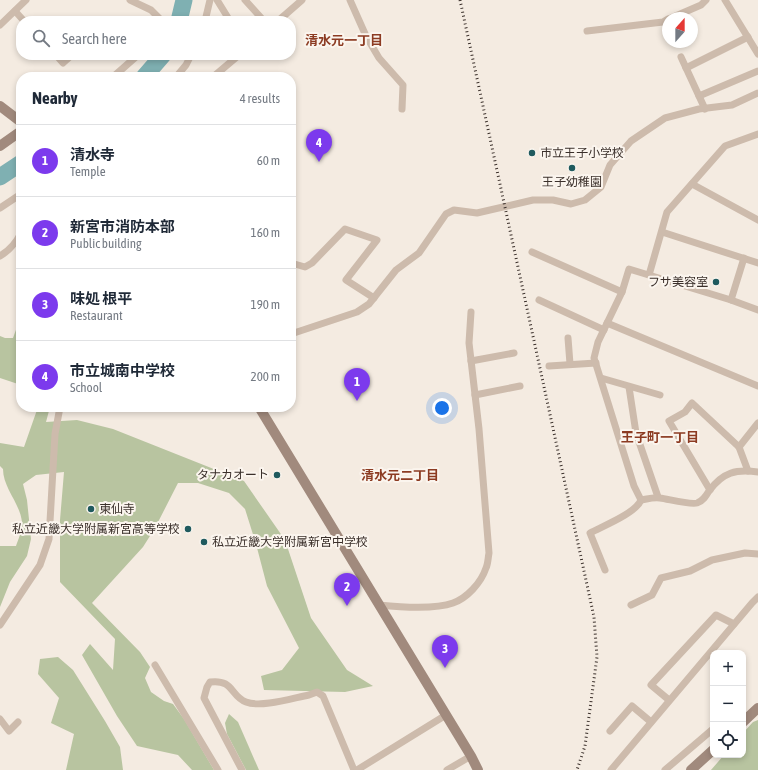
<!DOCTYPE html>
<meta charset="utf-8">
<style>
:root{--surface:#fff;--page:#f2f2f3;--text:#1f2937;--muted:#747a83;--line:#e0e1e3;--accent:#7c3aed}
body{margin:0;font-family:"Asap Condensed","Noto Sans JP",sans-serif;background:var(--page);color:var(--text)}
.controls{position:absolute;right:12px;bottom:12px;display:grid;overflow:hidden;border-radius:8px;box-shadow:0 2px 6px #0003}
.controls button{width:36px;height:36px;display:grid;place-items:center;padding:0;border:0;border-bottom:1px solid var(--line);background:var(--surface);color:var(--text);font:20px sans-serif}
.compass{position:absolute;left:662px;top:12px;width:36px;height:36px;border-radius:50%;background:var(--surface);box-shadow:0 2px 6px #0003;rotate:21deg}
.you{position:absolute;left:442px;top:408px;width:14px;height:14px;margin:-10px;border:3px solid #fff;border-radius:50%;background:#1a73e8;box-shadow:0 0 0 6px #1a73e833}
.badge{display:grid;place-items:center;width:26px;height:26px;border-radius:50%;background:var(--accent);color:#fff;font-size:13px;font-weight:700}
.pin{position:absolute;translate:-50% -33px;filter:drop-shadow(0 1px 2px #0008)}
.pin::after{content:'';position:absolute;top:21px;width:14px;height:12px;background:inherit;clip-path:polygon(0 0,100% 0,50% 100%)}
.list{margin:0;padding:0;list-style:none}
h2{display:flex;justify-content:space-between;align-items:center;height:52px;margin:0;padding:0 16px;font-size:17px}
h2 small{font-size:13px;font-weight:400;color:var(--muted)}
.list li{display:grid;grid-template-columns:26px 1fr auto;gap:12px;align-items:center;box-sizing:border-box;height:72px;padding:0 16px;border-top:1px solid var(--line)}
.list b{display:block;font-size:15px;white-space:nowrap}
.list p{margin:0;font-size:13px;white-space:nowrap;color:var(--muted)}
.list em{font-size:13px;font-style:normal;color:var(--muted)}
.icon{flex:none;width:22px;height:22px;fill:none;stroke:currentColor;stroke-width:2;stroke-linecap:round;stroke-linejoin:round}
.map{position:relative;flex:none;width:758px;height:770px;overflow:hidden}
.search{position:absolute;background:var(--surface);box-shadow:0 2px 6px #0003;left:16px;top:16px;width:280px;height:44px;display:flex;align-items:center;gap:10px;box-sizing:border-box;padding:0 14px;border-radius:16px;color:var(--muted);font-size:15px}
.panel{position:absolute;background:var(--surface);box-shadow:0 2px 6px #0003;left:16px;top:72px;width:280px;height:340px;border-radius:16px}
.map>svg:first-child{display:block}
.green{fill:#b8c4a0}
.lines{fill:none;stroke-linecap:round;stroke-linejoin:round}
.river{stroke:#7fb0b2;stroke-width:17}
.street{stroke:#cdbbac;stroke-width:7}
.secondary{stroke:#a18a7d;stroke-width:10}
.rail{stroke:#3b302b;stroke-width:3;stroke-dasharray:1 3;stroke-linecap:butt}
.poi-dot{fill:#1f5a5e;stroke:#fbf5ee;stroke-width:1.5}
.labels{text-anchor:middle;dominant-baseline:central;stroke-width:4;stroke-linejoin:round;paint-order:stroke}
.poi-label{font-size:12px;fill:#3b302b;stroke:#fbf5ee;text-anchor:start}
.neighbourhood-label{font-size:13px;font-weight:bold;fill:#8c3b22;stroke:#fbf5ee}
</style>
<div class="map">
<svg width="758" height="770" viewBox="0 0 758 770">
<rect width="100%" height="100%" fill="#f4ebe1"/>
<g class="green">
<polygon points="21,316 21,385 0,378 0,336 5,338 13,338"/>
<path d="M38,407h12l-4,15 31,-2 36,9 131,52 41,59 26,78 36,52 26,16 -28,6 -81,-2 -3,-14 21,-6 17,-22 -32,-62 -11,-42 -11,-35 -16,-16 -31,-10h-20l-23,45 -12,19 -51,56 48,49 10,15 -5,11 6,14 13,9 9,3 11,15 30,51h-22l-14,-15 -41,-9 -20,-30 -35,-61 8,-11 23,26 2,-31 -55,-57v-62l4,-48 -28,3 -13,9 4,16 4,39 -4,17 -17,26 -10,25v-61h16c2,-6 7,-17 6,-24 -2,-19 -19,-34 -19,-53l-3,-3v-23l24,4z"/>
<polygon points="58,657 73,670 105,721 120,747 123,770 66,770 74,734 51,723 59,698 38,674 40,659"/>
<polygon points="229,714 238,722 259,770 246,770 227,734 225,723"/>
<polygon points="758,720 758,770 711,770 724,755 743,755 743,733 753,722"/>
</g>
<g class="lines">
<g class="river">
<polyline points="179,21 184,0"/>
<polyline points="144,77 163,55"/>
<polyline points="0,177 21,163"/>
</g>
<g class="street">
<polyline points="130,0 151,10 160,19 159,21"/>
<polyline points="217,0 230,21"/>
<polyline points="245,0 264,21"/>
<polyline points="350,0 366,36 379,58 403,85 402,109"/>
<polyline points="725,0 758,54"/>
<polyline points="15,11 24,21"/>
<polyline points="671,18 701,5 706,0"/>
<polyline points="205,21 210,0"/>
<polyline points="278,21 302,0"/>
<polyline points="0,25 26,0"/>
<polyline points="587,31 663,22 668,19"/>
<polyline points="56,55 63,63 72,55"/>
<polyline points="681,57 705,109"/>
<polyline points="686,68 748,37"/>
<polyline points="113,77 138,55"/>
<polyline points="176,77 186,65 191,55"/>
<polyline points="213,77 239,55"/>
<polyline points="699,96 758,71"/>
<polyline points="692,184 758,220"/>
<polyline points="0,208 21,194"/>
<polyline points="662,232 758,263"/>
<polyline points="532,252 622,292"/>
<path d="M0,256c10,-6 16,-13 21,-23"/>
<polyline points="291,263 305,267 312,263 345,229 377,240 346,280 374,298"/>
<polyline points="649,275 667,212 725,146 758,134"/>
<polyline points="539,300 604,330"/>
<polyline points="731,300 744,258"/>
<polyline points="607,323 758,386"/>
<polyline points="291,334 357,312 369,304 396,270 419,253 446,214 454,210 477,213 533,200 553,200 571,204 585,200 601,187 610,165 631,141 665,118 699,109 732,105 758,93"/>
<polyline points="568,338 570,364"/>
<polyline points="471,361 514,353"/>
<polyline points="549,366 596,363"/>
<polyline points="601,378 660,395"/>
<polyline points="629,387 636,433 658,497"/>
<polyline points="475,395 520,386"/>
<polyline points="739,447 758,423"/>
<polyline points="710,490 669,421 685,412 692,403 739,447 748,471"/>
<polyline points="641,500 634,486 594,358 598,342 622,292 629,269 731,300 758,310"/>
<path d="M641,500c6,-1 13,-3 19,-2 8,1 30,7 37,5 6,-2 9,-7 12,-12 14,-19 27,-22 49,-19"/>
<path d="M605,570l-15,-37c13,-7 46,-20 51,-33"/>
<path d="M379,605c20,2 55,5 74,-2 14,-5 28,-20 33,-35 2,-4 2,-10 3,-15l-10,-124 -10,-86 2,-31"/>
<polyline points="631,605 652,595 661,578 690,571 712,560 745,553 758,554"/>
<polyline points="0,625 40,565 49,539 55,434 60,407"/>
<polyline points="155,665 218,770"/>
<polyline points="669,700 651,685 716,615 734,624"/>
<polyline points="0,719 9,731 18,722"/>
<polyline points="610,731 632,706 651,722"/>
<path d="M242,770l-38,-72 3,-11 3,-5c24,-3 20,14 36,20 15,6 47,-4 63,-7l8,-3 6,4 31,74"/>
<polyline points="357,770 446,715"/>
<polyline points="447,770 471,756"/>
<polyline points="611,770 752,603 758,597"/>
<polyline points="665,770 713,729"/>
</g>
<g class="secondary">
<polyline points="0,106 21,122"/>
<polyline points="0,146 21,131"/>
<polyline points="259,407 471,756 478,770"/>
<polyline points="743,722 758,708"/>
<polyline points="691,770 713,750"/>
</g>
<polyline class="rail" points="460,0 594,617 597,657 585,746 577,770"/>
</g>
<g class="poi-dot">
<circle cx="532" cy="153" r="4"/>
<circle cx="572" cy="168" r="4"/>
<circle cx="716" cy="282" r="4"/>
<circle cx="277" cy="475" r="4"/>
<circle cx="91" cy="509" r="4"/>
<circle cx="188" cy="529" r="4"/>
<circle cx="204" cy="542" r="4"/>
</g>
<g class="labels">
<g class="poi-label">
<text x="540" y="153">市立王子小学校</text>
<text x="572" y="182" text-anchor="middle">王子幼稚園</text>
<text x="708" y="282" text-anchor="end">フサ美容室</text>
<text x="269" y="475" text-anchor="end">タナカオート</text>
<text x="99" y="509">東仙寺</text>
<text x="180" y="529" text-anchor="end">私立近畿大学附属新宮高等学校</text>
<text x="212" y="542">私立近畿大学附属新宮中学校</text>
</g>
<g class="neighbourhood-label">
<text x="344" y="40">清水元一丁目</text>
<text x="660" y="437">王子町一丁目</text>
<text x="400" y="475">清水元二丁目</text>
</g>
</g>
</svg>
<div class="controls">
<button>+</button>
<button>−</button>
<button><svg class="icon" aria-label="locate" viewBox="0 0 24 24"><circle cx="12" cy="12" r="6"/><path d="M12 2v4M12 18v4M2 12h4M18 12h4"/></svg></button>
</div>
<svg class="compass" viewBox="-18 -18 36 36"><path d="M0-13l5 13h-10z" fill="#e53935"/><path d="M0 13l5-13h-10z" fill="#747a83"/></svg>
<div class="you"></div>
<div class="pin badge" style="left:357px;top:401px">1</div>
<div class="pin badge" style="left:347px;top:606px">2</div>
<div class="pin badge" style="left:445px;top:668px">3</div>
<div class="pin badge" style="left:319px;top:162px">4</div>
<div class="search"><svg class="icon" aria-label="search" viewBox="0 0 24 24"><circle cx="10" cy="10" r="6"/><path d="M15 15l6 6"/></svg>Search here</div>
<section class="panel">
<h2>Nearby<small>4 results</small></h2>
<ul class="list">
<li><span class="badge">1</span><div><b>清水寺</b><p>Temple</p></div><em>60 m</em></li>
<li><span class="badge">2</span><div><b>新宮市消防本部</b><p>Public building</p></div><em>160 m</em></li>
<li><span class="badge">3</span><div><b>味処 根平</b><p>Restaurant</p></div><em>190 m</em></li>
<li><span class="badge">4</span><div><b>市立城南中学校</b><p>School</p></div><em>200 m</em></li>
</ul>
</section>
</div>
